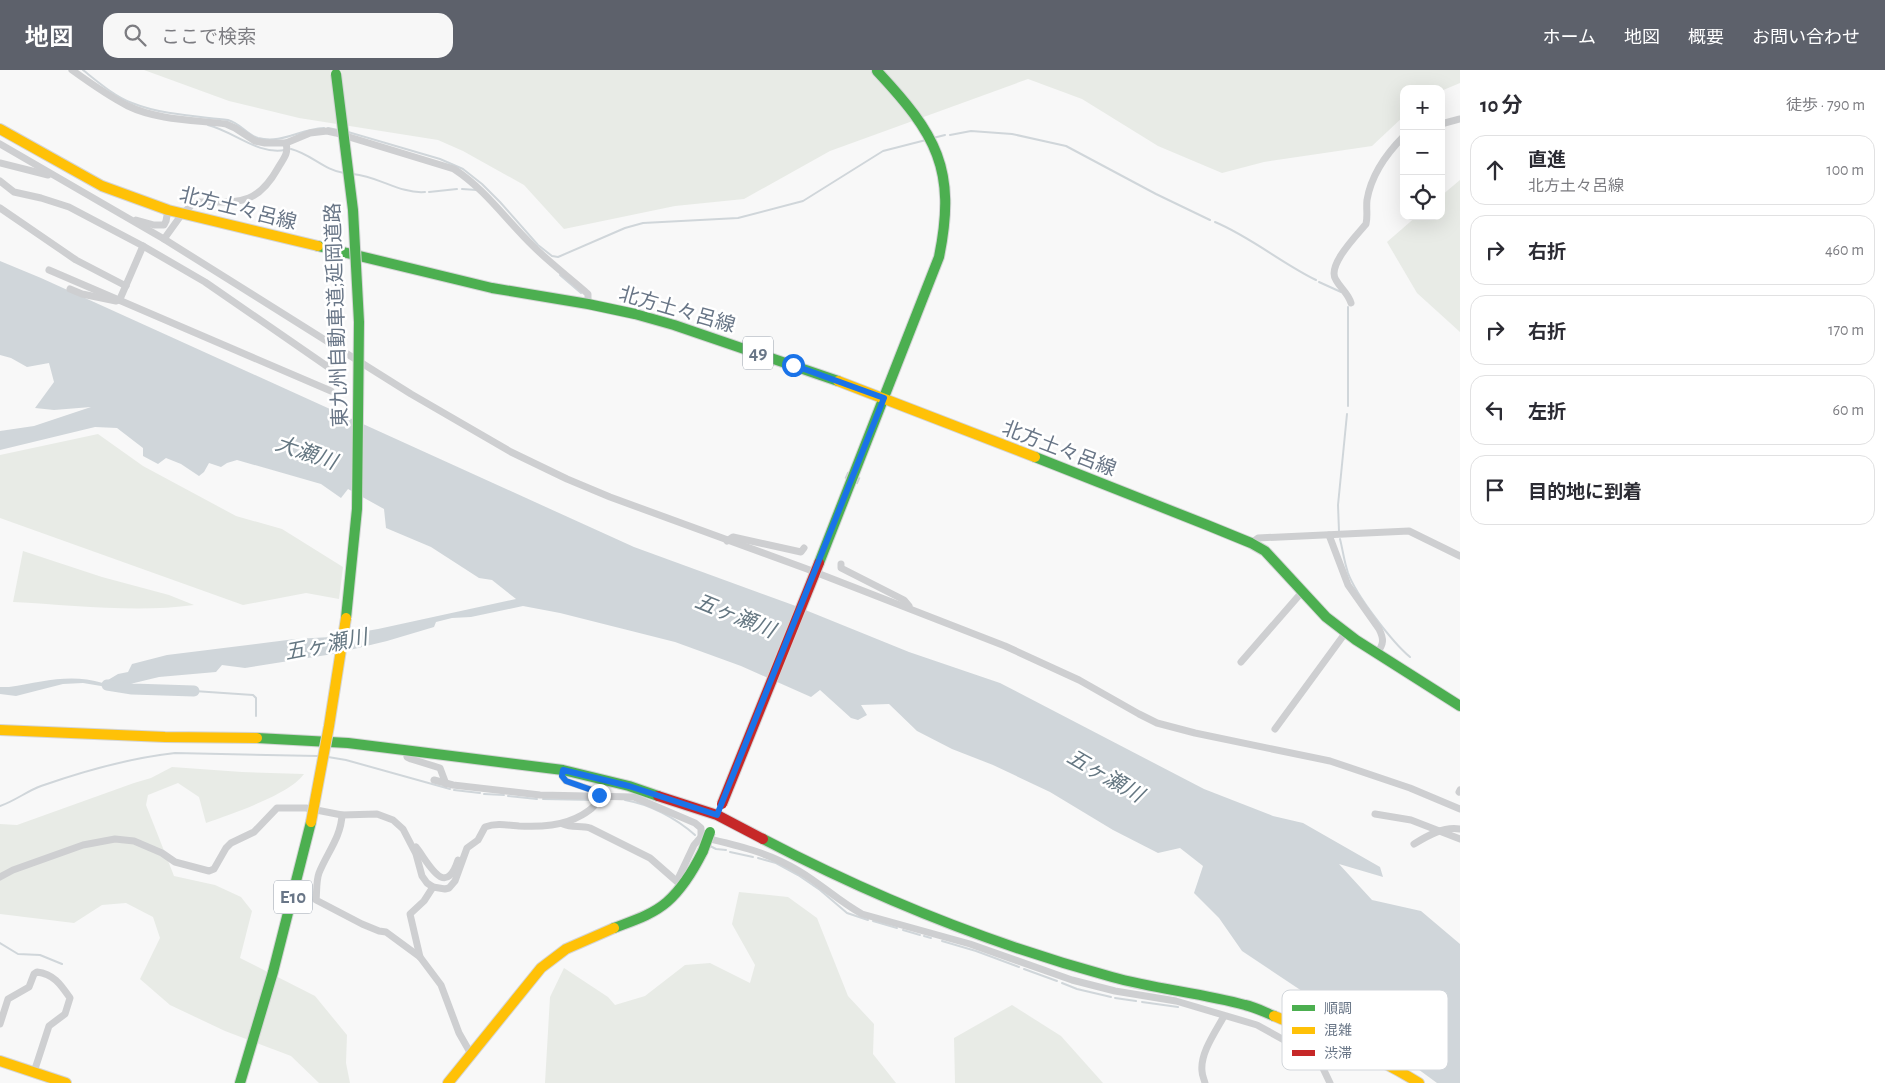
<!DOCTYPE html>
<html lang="ja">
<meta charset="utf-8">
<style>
:root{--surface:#fff;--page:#f7f7f7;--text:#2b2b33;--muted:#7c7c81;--line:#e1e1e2;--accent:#5d616b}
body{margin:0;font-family:"Alegreya Sans","Noto Sans JP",sans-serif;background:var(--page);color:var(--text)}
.controls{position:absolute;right:15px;top:15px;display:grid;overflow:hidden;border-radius:10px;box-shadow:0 5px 20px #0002}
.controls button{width:45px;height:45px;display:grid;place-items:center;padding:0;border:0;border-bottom:1px solid var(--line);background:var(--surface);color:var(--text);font:25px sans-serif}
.stop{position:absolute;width:15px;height:15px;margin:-11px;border:4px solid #1a73e8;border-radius:50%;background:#fff}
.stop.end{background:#1a73e8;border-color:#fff;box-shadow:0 1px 5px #0008}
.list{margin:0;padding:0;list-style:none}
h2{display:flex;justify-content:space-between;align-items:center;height:65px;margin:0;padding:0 20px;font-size:21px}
h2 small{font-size:16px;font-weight:400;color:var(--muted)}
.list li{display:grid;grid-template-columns:32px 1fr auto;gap:15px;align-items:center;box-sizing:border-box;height:70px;margin:0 10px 10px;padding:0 10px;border:1px solid var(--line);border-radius:15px}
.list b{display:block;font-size:19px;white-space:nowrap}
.list p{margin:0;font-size:16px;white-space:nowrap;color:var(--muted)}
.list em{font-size:16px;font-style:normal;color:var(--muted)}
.icon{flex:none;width:28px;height:28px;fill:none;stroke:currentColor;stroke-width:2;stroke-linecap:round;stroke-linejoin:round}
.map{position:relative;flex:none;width:1460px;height:1013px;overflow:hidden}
header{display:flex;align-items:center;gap:30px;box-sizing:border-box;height:70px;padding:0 25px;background:var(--accent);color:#fff}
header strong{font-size:24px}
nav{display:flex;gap:28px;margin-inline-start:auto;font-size:18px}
.search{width:350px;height:45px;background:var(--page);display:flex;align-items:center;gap:12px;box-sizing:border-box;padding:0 18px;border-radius:15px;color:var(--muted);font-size:19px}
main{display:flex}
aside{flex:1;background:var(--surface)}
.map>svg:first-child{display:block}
.green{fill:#e8ebe6}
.water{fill:#d0d6da}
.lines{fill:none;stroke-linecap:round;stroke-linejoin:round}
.stream{stroke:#d0d6da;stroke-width:2}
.river{stroke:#d0d6da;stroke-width:11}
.street-tunnel{stroke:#cdd1d6;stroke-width:7;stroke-dasharray:7 3.5;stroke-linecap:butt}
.fast-casing{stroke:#d4d5d6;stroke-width:12}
.slow-casing{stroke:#d4d5d6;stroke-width:12}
.jam-casing{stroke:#d4d5d6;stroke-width:12}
.street{stroke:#cecfd1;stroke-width:7}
.fast{stroke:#4caf50;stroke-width:10}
.slow{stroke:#ffc107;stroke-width:10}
.jam{stroke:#c62828;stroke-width:10}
.fast-bridge-casing{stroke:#d4d5d6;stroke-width:12;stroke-linecap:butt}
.slow-bridge-casing{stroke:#d4d5d6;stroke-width:12;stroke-linecap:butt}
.jam-bridge-casing{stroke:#d4d5d6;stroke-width:12;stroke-linecap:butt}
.fast-bridge{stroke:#4caf50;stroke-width:10}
.slow-bridge{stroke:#ffc107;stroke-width:10}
.jam-bridge{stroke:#c62828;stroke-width:10}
.route{stroke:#1a73e8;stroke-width:6}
.labels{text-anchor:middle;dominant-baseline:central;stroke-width:5;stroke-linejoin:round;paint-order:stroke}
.shield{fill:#fff;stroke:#969fab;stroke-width:1}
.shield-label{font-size:19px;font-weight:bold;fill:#697687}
.street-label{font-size:20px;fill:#697687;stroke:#fff}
.water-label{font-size:21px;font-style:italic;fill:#657782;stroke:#fff}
.key{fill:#fff;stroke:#d2d6db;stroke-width:1}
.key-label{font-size:14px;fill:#697687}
</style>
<header>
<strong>地図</strong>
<div class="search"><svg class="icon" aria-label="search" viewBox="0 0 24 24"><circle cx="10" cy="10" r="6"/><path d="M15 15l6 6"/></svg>ここで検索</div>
<nav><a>ホーム</a><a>地図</a><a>概要</a><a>お問い合わせ</a></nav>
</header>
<main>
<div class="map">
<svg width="1460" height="1013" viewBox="0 0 1460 1013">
<rect width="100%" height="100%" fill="#f8f8f8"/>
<g class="green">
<polygon points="144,0 1460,0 1460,13 1441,21 1441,19 1404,19 1404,46 1372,76 1264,92 1222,103 1158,76 1082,29 1028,9 830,81 744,129 675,136 564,159 524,115 463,81 438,70 299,48 229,31"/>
<polygon points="1460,110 1460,262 1417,223 1387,172 1417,146 1441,146 1441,126"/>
<polygon points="98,364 143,396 236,446 282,459 343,497 339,529 306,523 243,535 0,448 0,385"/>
<path d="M23,481l79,26 67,18 25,10c-56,8 -124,0 -181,-3z"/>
<path d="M172,697l70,5 62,2c-15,21 -73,40 -98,49l-7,-26 -21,-14 -30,12 -2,10 28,71 41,9 26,12 11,14 -12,47 75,38 32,39 -1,28 4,20h-31l-28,-27 -66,-25 -55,-26 -30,-26 20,-41 -7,-21 -27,-14 -24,2 -28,18 -74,-9v-90l17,1 117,-42 17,-5z"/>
<polygon points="739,822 788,827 817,848 848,926 874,954 873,984 896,1013 545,1013 550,927 564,898 608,927 615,935 645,926 685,895 710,893 750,913 755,895 732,854"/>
<polygon points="1012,935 1061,966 1103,1013 955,1013 954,968"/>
</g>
<path class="water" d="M0,191l41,17 593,269 159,58 116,47 91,31 204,106 69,27 30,7 77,44 3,10 -44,-13 33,36 49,11 39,33v139h-23l-41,-30 -35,-10 -35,-36 -84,-56 -23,-33 -25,-25 9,-27 -23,-18 -22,5 -45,-23 -63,-38 -57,-27 -41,-16 -35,-18 -28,-27 -28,1 6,10 -9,5 -7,-2 -31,-28 -9,7 -70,-31 -66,-24 -115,-29 -37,-7 -52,11 -19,1 -16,4 -2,5 -47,14 -54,13 -88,14 -23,-3 -6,7 -57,5 -29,7 -23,3 -24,-4 -20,1 -47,12 -16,-2v-7h9c34,-5 60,-14 94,-4l15,-9 10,-2 4,-8 35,-9 128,-16 36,-2 47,-8 138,-30 -24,-19 -13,-2 -48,-31 -45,-19 -2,-19 -36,-20 -7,9 -20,-14 -84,-24 -10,3 -6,4 -12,-4 -5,9 -5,4 -18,-12 -15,-6 -8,6 -15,-8v-8l-26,-20 -22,-1 -95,23v-19l34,-5 57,-19 -37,3 -19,-2 19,-26 -5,-19 -22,4 -16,-9 -11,-3z"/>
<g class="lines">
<g class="stream">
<path d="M83,0c15,12 31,26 49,33 30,12 64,13 96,17 12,3 19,15 30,18 25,6 41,-9 66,-10"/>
<path d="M208,55c27,7 50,30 77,25"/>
<polyline points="328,58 338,60"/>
<polyline points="348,62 440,89 463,99 482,114 500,132 538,175 552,186 558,187 625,158 643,153 738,148 803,131 883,81 926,70"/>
<polyline points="950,65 971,61 1012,64 1066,76 1156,124 1210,150"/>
<polyline points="933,68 945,65"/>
<path d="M291,79c20,5 33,21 53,24"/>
<path d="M353,104c25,2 47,20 72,18"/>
<polyline points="462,119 477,120"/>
<polyline points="429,122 457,119"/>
<path d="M1215,152c36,15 66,41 101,58"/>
<polyline points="560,205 581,223"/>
<polyline points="1319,212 1341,222"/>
<polyline points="1348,237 1348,336"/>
<polyline points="1339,461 1338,435 1347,344"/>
<path d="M1340,469c3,12 4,22 8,34 8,22 44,69 62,84"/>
<polyline points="194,621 253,625 256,628 256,646"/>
<polyline points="328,687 346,690 450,719"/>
<polyline points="454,720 480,723"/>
<polyline points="484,724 504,725"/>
<polyline points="508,726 537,729"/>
<polyline points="543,729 595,730"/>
<path d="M625,730c24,4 51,18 70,35"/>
<path d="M0,736c15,-5 27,-15 41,-20 43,-15 89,-28 134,-33l143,3"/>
<polyline points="710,776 716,779 726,780"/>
<polyline points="730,782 753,787"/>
<polyline points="758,788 776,793 798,805 820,820 847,843 868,850"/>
<polyline points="873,851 897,858"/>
<polyline points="903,860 920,865"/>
<polyline points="924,866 931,868"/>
<polyline points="942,871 976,881 1019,897"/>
<polyline points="0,873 18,884 40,885 62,894"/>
<polyline points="1024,899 1057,911"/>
<polyline points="1062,913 1077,919 1111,927"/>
<polyline points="1115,928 1136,931"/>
<polyline points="1142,932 1178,937"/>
</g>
<polyline class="river" points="107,615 132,619 194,621"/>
<polyline class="street-tunnel" points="846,405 859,411"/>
<defs>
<g id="fast">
<polyline points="318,176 492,218 588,234 635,244 674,255 838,311"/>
<polyline points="1035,387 1207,455 1251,473 1265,481 1326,547 1356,570 1460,636"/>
<path d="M819,493l120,-306c18,-88 -3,-123 -62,-186"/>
<polyline points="257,668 348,673 563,700 629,716 658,726"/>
<path d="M763,769c111,58 227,105 349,138 43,12 89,16 133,28 10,2 19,7 29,11"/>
<path d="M614,858c18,-7 38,-13 53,-26 16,-14 27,-33 36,-51"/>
<polyline points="240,1013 273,902 311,752"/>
</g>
<g id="slow">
<polyline points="0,59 102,116 168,140 318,176"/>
<polyline points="838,311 1035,387"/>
<polyline points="0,660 165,667 257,668"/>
<path d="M1274,946c50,20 99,38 145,67"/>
<polyline points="0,991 66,1013"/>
<polyline points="448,1013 541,898 566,879 614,858"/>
</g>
<polyline id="jam" points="658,726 717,745 763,769"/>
</defs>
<use href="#fast" class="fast-casing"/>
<use href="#slow" class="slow-casing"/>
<use href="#jam" class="jam-casing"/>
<g class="street">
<path d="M72,0c18,13 36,26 56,36 29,14 66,14 98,18l9,4 20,13 10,2h21l24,-10 17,-2 9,2 118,36c32,21 52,51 79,77 17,17 37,32 55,48v10"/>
<polyline points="1441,54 1460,49"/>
<polyline points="0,74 164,169 411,324 511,382 567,409 610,427 807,499 1005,576 1079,610 1139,644 1157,653 1195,663 1330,691 1410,718 1460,739"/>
<polyline points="0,93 48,105"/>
<polyline points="0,111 14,122 41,128 69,137 143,176 205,212 331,299"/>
<polyline points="0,138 76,190 126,216"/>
<polyline points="136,150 154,155 164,155 166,151 168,140"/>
<path d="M164,169l18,-25 13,-12c40,-1 60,7 83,-34 5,-9 11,-14 8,-25"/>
<polyline points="49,200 331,321"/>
<polyline points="70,219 82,224 116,231 120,229 143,176"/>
<path d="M1351,233c-3,-10 -10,-14 -15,-23 -10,-14 21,-45 30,-56 2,-8 0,-16 1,-24 4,-24 20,-47 37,-64"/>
<path d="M1329,465l19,50 31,44c5,10 5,15 -2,24"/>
<polyline points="727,471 733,467 801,482 804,478"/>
<polyline points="1251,473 1258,468 1409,461 1460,486"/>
<polyline points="841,494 841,498 904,530 909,536"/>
<polyline points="1241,592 1302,522"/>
<polyline points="1275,659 1346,562"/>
<polyline points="406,680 407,687 411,689 440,698 446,714"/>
<polyline points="563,700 562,706 566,711 604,724"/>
<path d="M434,710l19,5 87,10 94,2 61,26 6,5v9c35,8 67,15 98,34 22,13 41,31 63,43l108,30 102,36 43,11 61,10 81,24 56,31 7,6 10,21"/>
<polyline points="1459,722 1460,720"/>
<polyline points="1375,744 1411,750 1460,769"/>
<path d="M342,745c-1,22 -15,38 -23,58 -3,8 -2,19 -3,27l46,24 17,7 7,1 34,25 21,28 18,48 12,21"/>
<path d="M563,754c9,4 18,1 27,4l60,30 32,28"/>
<path d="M1414,774c13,-8 30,-18 46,-15"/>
<path d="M416,777c12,15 29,53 42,13"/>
<path d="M0,807l13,-7 70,-25 32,-6 19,2 28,12 13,9 34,9 5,-2 12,-21 5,-5 23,-11 23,-24h29l36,7 35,-1 16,6 10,9 13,25 6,22 5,7 6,4 12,2 4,-1 6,-7 12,-33 11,-8 7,-13c11,-4 22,-2 34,-1 22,1 44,0 63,-11 10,-6 14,-9 17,-20"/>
<polyline points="677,811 694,775 701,767"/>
<polyline points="420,887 410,844 424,831 433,817"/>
<path d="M0,954l8,-25 21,-12 5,-13 3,-2c17,2 24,13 33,26l-5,16 -16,12 -15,46"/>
<path d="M1205,1013c-1,-4 -3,-8 -3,-12 -2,-18 14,-40 22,-55"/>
</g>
<use href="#fast" class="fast"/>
<use href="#slow" class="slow"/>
<use href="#jam" class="jam"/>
<defs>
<g id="fast-bridge">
<polyline points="336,4 353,140 359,252 357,439 346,548"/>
<polyline points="703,781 710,762"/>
</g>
<polyline id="slow-bridge" points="311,752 329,656 346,548"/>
<polyline id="jam-bridge" points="722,734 819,493"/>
</defs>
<use href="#fast-bridge" class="fast-bridge-casing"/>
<use href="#slow-bridge" class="slow-bridge-casing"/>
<use href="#jam-bridge" class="jam-bridge-casing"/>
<use href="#fast-bridge" class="fast-bridge"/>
<use href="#slow-bridge" class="slow-bridge"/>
<use href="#jam-bridge" class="jam-bridge"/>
</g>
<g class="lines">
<polyline class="route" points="599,725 606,725 566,711 562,706 563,700 629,716 717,745 884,328 793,295"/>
</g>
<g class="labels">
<g class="shield">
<rect x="743" y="266.5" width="30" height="33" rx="4"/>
<rect x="274" y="810.5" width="38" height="33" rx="4"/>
</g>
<g class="shield-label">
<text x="758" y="283">49</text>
<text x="293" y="827">E10</text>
</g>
<g class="street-label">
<text transform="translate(238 139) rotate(14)">北方土々呂線</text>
<text transform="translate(677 240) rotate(16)">北方土々呂線</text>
<text transform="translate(337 245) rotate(-92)">東九州自動車道;延岡道路</text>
<text transform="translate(1059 379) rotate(21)">北方土々呂線</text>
</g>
<g class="water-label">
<text transform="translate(306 383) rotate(19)">大瀬川</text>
<text transform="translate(735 546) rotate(22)">五ヶ瀬川</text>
<text transform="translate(326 575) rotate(-11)">五ヶ瀬川</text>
<text transform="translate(1105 706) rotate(30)">五ヶ瀬川</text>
</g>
</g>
<rect x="1282" y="920" width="166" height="80" rx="8" class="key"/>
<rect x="1292" y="935" width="23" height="6" fill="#4caf50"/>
<rect x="1292" y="957" width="23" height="7" fill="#ffc107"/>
<rect x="1292" y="980" width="23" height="6" fill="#c62828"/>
<g class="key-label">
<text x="1324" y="943">順調</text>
<text x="1324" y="965">混雑</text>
<text x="1324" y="988">渋滞</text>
</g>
</svg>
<div class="controls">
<button>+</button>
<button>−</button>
<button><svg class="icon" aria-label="locate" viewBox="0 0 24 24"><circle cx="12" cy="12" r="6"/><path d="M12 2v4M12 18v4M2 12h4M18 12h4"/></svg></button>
</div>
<div class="stop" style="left:793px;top:295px"></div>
<div class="stop end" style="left:599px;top:725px"></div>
</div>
<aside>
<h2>10 分<small>徒歩 · 790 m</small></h2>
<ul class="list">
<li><svg class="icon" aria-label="ahead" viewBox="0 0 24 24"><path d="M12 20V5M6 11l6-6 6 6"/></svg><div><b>直進</b><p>北方土々呂線</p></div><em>100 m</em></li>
<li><svg class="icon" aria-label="right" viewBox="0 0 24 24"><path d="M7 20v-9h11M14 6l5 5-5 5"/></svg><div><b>右折</b></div><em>460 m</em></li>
<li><svg class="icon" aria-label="right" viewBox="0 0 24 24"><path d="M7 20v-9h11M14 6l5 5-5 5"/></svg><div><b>右折</b></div><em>170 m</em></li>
<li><svg class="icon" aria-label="left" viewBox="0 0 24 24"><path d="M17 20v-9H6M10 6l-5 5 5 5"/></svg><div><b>左折</b></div><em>60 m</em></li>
<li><svg class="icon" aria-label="arrive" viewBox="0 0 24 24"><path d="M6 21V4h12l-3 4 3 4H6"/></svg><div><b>目的地に到着</b></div></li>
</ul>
</aside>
</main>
